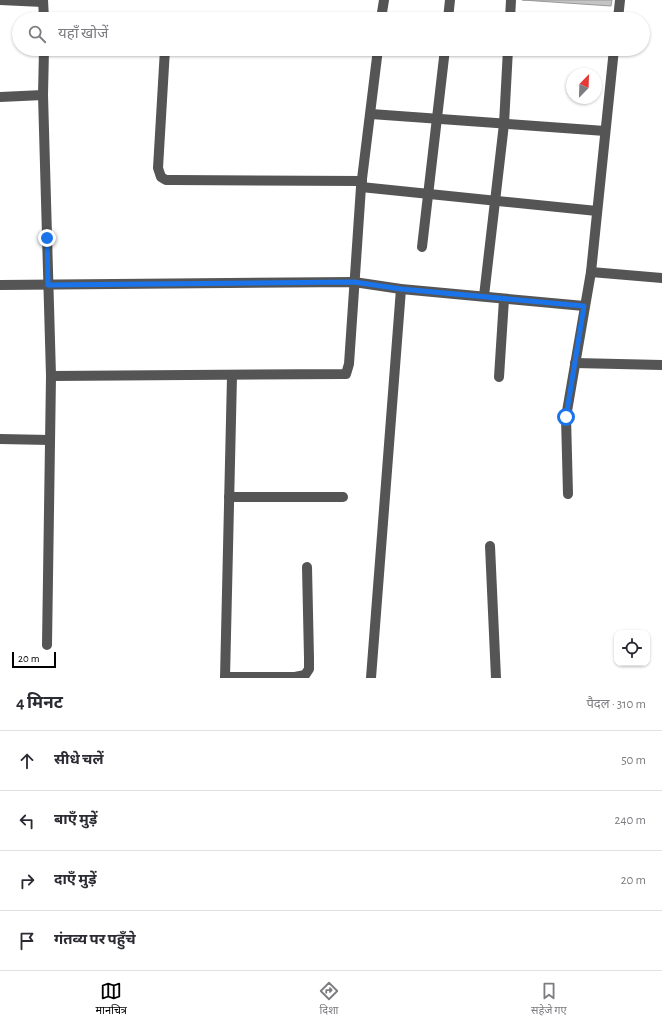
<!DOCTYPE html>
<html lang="hi">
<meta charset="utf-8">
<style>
:root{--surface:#fff;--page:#f2f2f3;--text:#2b2b33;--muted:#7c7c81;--line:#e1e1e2;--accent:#000}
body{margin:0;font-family:"Alegreya Sans","Noto Sans Devanagari",sans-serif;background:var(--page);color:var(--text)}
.controls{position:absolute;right:12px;bottom:12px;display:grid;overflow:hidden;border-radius:8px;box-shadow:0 1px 3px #0004}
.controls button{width:36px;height:36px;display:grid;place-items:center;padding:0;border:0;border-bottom:1px solid var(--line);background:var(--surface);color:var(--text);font:20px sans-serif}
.compass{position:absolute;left:566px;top:68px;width:36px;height:36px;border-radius:50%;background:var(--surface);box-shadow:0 1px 3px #0004;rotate:23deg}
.scale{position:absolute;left:12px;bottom:10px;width:44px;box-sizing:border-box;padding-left:4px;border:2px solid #000;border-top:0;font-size:11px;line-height:14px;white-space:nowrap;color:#000;-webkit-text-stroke:3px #fff;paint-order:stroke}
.stop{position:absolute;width:12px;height:12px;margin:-9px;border:3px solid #1a73e8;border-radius:50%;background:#fff}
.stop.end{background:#1a73e8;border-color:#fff;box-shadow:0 1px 4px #0008}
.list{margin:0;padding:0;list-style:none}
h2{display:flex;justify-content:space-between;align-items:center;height:52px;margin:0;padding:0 16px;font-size:17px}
h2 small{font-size:13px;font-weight:400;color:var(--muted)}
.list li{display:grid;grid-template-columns:26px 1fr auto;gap:12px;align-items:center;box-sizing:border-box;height:60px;padding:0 16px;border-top:1px solid var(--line)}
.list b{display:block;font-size:15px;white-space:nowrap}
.list em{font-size:13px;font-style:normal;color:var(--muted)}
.icon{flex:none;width:22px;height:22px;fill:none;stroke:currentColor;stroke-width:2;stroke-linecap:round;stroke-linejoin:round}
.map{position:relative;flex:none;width:662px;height:678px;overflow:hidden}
.search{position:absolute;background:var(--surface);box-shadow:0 1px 3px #0004;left:12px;right:12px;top:12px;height:44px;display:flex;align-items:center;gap:10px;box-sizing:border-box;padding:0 14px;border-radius:22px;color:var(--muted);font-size:15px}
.sheet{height:292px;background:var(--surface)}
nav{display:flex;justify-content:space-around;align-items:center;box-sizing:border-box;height:56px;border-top:1px solid var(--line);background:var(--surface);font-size:11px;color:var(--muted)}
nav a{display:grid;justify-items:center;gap:2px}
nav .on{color:var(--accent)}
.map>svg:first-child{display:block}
.building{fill:#c4c4c4;stroke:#999}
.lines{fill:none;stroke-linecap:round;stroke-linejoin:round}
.minor{stroke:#555;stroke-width:10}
.route{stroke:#1a73e8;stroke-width:5}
</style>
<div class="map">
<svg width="662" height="678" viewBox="0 0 662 678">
<rect width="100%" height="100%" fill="#fff"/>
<polygon class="building" points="522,0 612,0 611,6"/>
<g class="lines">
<g class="minor">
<polyline points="0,0 43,2"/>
<polyline points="43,0 44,19"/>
<polyline points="381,19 384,0"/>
<polyline points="448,19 450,0"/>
<polyline points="510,19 511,0"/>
<polyline points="618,19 620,0"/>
<polyline points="44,49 43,95 51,376 47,645"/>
<polyline points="165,49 158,168 161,177 166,180 173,180 362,181"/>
<polyline points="0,97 43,95"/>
<polyline points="371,114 605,131"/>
<polyline points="361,187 597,211"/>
<polyline points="422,247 445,49"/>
<polyline points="591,272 662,278"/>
<polyline points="0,285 354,282 401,289 584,306"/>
<polyline points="484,296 504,124 508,49"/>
<polyline points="575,363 662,365"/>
<polyline points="51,376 346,374 349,364 361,187 378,49"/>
<polyline points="499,377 504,299"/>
<polyline points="0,439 50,440"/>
<polyline points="568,494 566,417 591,272 614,49"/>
<polyline points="229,497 343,497"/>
<polyline points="490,546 496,678"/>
<polyline points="225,677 295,677 305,675 309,669 309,658 307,567"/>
<polyline points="225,678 232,376"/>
<polyline points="371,678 401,289"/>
</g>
</g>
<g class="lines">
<polyline class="route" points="47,238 48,285 354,282 401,289 584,306 566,417"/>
</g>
</svg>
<div class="controls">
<button><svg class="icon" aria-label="locate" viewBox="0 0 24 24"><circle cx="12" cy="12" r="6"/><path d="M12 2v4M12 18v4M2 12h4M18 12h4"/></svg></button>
</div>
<svg class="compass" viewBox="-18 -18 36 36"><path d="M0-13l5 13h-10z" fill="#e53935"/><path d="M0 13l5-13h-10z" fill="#7c7c81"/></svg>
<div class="scale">20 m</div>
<div class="stop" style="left:566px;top:417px"></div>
<div class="stop end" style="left:47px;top:238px"></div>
<div class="search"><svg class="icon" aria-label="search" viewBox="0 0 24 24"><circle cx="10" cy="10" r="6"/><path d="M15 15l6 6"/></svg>यहाँ खोजें</div>
</div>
<section class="sheet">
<h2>4 मिनट<small>पैदल · 310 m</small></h2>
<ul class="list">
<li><svg class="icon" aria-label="ahead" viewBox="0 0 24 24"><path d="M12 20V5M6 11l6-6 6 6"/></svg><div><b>सीधे चलें</b></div><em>50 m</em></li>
<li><svg class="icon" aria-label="left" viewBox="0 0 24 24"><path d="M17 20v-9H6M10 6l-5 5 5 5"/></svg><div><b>बाएँ मुड़ें</b></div><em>240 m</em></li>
<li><svg class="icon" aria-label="right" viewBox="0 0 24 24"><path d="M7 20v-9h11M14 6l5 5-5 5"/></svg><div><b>दाएँ मुड़ें</b></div><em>20 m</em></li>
<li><svg class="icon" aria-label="arrive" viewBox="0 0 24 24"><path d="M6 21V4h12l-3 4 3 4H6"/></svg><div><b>गंतव्य पर पहुँचे</b></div></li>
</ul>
</section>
<nav>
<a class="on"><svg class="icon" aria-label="map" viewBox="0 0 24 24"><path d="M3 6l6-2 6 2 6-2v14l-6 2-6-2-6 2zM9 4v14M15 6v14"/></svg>मानचित्र</a>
<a><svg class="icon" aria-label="directions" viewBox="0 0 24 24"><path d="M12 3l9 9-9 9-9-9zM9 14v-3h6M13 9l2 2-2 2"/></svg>दिशा</a>
<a><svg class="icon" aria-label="saved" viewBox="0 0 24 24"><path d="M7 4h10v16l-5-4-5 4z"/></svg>सहेजे गए</a>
</nav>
